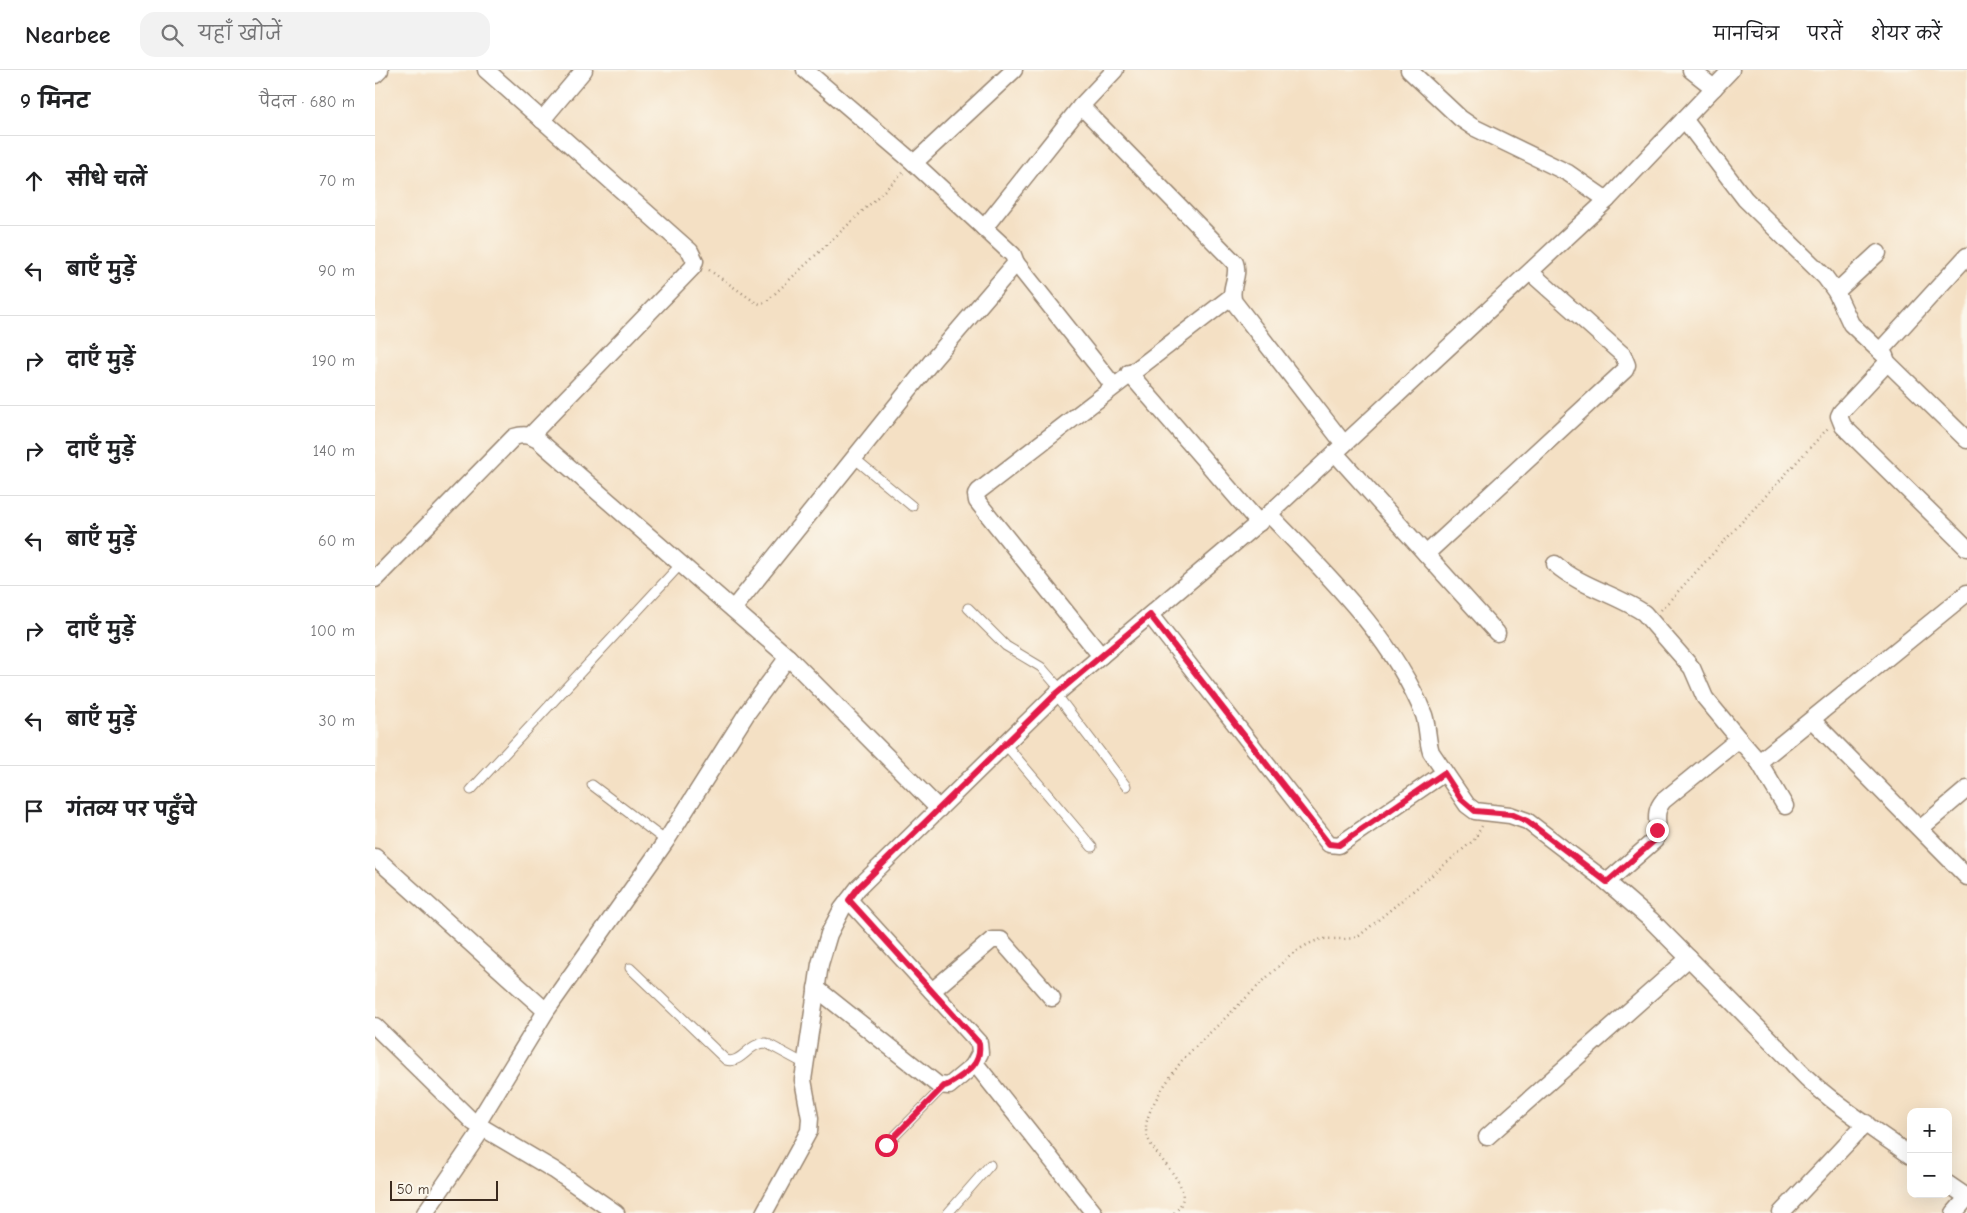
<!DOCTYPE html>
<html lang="hi">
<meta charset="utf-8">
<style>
:root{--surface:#fff;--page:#f2f2f2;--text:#202124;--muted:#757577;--line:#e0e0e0}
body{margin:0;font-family:"Comic Neue","Playpen Sans Deva",sans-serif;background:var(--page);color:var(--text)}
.controls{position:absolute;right:15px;bottom:15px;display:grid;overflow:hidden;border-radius:10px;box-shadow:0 5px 20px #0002}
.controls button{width:45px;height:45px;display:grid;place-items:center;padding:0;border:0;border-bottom:1px solid var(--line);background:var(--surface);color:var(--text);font:25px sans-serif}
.scale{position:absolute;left:15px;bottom:12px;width:108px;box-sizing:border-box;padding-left:5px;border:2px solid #3b2a1e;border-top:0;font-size:14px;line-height:18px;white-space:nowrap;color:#3b2a1e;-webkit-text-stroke:4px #fbf7ec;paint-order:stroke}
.stop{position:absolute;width:15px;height:15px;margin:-11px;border:4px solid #e11d48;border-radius:50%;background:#fff}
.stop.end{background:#e11d48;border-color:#fff;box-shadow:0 1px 5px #0008}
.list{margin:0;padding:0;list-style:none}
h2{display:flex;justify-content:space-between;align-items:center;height:65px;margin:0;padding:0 20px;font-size:21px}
h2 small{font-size:16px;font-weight:400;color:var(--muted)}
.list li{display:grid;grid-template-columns:32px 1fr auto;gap:15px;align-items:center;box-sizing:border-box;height:90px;padding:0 20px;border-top:1px solid var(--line)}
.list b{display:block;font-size:19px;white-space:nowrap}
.list em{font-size:16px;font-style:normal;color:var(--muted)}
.icon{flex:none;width:28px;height:28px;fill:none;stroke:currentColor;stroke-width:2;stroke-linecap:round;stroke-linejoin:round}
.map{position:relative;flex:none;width:1592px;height:1143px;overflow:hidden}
header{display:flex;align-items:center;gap:30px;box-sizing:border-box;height:70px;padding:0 25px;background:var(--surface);border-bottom:1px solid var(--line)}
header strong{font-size:24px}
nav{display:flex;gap:28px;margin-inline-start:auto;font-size:18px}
.search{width:350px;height:45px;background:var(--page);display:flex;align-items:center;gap:12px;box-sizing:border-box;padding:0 18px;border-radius:15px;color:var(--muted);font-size:19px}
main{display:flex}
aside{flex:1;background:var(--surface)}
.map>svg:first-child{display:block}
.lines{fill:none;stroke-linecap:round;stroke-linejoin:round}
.lane-casing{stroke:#988571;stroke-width:11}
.street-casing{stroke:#988571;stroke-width:19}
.path{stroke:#988571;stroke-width:2.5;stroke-dasharray:1 4;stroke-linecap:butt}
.lane{stroke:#fff;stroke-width:9}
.street{stroke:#fff;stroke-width:16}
.route{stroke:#e11d48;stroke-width:6}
</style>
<header>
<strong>Nearbee</strong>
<div class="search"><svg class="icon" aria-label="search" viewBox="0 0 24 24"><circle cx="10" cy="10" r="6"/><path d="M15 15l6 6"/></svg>यहाँ खोजें</div>
<nav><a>मानचित्र</a><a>परतें</a><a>शेयर करें</a></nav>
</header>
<main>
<aside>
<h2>9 मिनट<small>पैदल · 680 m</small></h2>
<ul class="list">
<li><svg class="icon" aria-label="ahead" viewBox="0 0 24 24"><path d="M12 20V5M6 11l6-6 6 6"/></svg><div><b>सीधे चलें</b></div><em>70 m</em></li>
<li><svg class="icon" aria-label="left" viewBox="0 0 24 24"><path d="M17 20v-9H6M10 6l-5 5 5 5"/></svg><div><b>बाएँ मुड़ें</b></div><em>90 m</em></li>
<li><svg class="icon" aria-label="right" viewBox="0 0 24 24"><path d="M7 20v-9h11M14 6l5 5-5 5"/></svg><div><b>दाएँ मुड़ें</b></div><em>190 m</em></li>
<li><svg class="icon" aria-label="right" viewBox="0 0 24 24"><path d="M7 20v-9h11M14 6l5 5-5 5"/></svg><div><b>दाएँ मुड़ें</b></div><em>140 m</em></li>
<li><svg class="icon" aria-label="left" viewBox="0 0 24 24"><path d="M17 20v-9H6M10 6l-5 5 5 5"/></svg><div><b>बाएँ मुड़ें</b></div><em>60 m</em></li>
<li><svg class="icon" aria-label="right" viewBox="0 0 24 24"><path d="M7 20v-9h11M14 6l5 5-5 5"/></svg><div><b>दाएँ मुड़ें</b></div><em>100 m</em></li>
<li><svg class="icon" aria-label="left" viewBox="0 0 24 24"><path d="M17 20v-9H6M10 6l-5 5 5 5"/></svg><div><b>बाएँ मुड़ें</b></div><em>30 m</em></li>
<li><svg class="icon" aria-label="arrive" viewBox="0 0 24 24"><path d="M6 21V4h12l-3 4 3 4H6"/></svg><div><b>गंतव्य पर पहुँचे</b></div></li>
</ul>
</aside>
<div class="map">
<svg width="1592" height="1143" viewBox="0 0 1592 1143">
<rect width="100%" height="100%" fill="#fbf7ec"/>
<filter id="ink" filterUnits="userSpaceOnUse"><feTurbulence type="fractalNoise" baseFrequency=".02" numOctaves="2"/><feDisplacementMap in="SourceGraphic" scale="10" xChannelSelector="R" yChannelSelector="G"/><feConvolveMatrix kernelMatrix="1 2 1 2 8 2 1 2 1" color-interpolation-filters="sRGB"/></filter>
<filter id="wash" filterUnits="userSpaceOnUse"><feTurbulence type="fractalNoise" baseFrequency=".0096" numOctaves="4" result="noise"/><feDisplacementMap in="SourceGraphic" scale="20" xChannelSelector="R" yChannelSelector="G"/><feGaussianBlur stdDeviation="1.12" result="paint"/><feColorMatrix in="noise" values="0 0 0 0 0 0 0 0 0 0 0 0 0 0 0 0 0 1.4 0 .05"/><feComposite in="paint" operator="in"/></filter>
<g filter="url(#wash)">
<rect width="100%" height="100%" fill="#f4e0c4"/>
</g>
<g filter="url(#ink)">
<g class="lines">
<defs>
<g id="lane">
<polyline points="479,388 537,436"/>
<polyline points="593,538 631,576 666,597 686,620"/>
<polyline points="681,624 751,716"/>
<polyline points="630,674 717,777"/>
<polyline points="217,715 291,771"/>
<polyline points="96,720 306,494"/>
<path d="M255,898l96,92c15,5 23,-18 40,-17l39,21"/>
<polyline points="511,1075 569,1016"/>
<polyline points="573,1143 615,1095"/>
</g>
<g id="street">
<polyline points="111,0 315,181 320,191 318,197 156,365"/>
<polyline points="1034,0 1085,48 1098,57 1193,103 1232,130"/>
<polyline points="1316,0 1339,18"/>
<polyline points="0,5 5,0"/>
<path d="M706,36l154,157c5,14 -7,25 -1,39l110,142"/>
<polyline points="1309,49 1370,129 1450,207 1461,222 1476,254 1510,286 1512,292 1510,295 1466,342 1464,346 1468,356 1592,478"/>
<polyline points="167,50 209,0"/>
<polyline points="539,93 639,0"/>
<polyline points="609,158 706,36 740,0"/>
<polyline points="641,193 738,315"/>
<polyline points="1461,222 1503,183"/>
<polyline points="1505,281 1592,186"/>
<polyline points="1512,292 1592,370"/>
<polyline points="754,303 884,453"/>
<polyline points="960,383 1122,563"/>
<path d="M894,444c58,61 123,122 155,201 4,12 3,25 7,37l36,53 8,6 35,4 17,6 80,61 44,38 137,138c32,39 82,68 123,98"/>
<polyline points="1051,484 1250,300 1252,295 1248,285 1155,202"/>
<path d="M1180,494c26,23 61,30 89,49l48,55 13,30 34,41"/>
<path d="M0,509l139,-142c10,-3 15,-2 24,3l250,217 151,152"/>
<polyline points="358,539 557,291 641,193 638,185 539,93 430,0"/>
<polyline points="775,545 954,774 964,775 1069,703"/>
<polyline points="726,586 602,431 601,425 604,421 857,226"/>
<polyline points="1437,650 1592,807"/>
<polyline points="1384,692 1410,736"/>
<polyline points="1546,758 1592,719"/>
<polyline points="0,787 171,941"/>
<path d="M1232,812l48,-42c7,-13 -4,-25 8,-39l76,-62 20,23 208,-169"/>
<polyline points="474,830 604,973 605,983 598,996"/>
<polyline points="441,918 563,1015 574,1016 598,996 603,997 719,1143"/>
<polyline points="557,921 617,870 626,870 677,928"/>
<polyline points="0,956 98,1052 179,1100 241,1143"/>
<polyline points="102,1054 171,941 291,771 372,643 413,587"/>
<polyline points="1112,1067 1314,888"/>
<polyline points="1573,1114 1592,1127"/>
<polyline points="50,1143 108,1058"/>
<polyline points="389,1143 434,1061 435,1048 428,1010 445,894 454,864 467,839 483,818 681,624 894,444 1232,130 1356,0"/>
<polyline points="1406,1143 1491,1053"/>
<polyline points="1579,1143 1592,1128"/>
</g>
</defs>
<use href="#lane" class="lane-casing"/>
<use href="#street" class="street-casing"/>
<g class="path">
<polyline points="334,200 380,232 385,234 391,232 528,103"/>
<polyline points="1286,540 1453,358"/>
<path d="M799,1143c31,-27 -30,-57 -28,-86 1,-20 25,-51 37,-68l107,-104c10,-6 21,-14 33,-16 12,-1 24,2 36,-3l115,-96 8,-14"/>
</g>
<use href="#lane" class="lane"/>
<use href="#street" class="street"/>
</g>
</g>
<g class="lines" filter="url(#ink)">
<path class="route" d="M511,1075l58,-59c5,0 26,-16 29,-20 6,-7 7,-15 6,-23l-130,-143 9,-12 198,-194 94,-79 179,229 10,1 105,-72 17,26 14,12 36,3 16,7 80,61 48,-42 2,-10"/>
</g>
</svg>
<div class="controls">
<button>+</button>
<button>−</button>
</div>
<div class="scale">50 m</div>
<div class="stop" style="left:511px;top:1075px"></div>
<div class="stop end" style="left:1282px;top:760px"></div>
</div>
</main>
